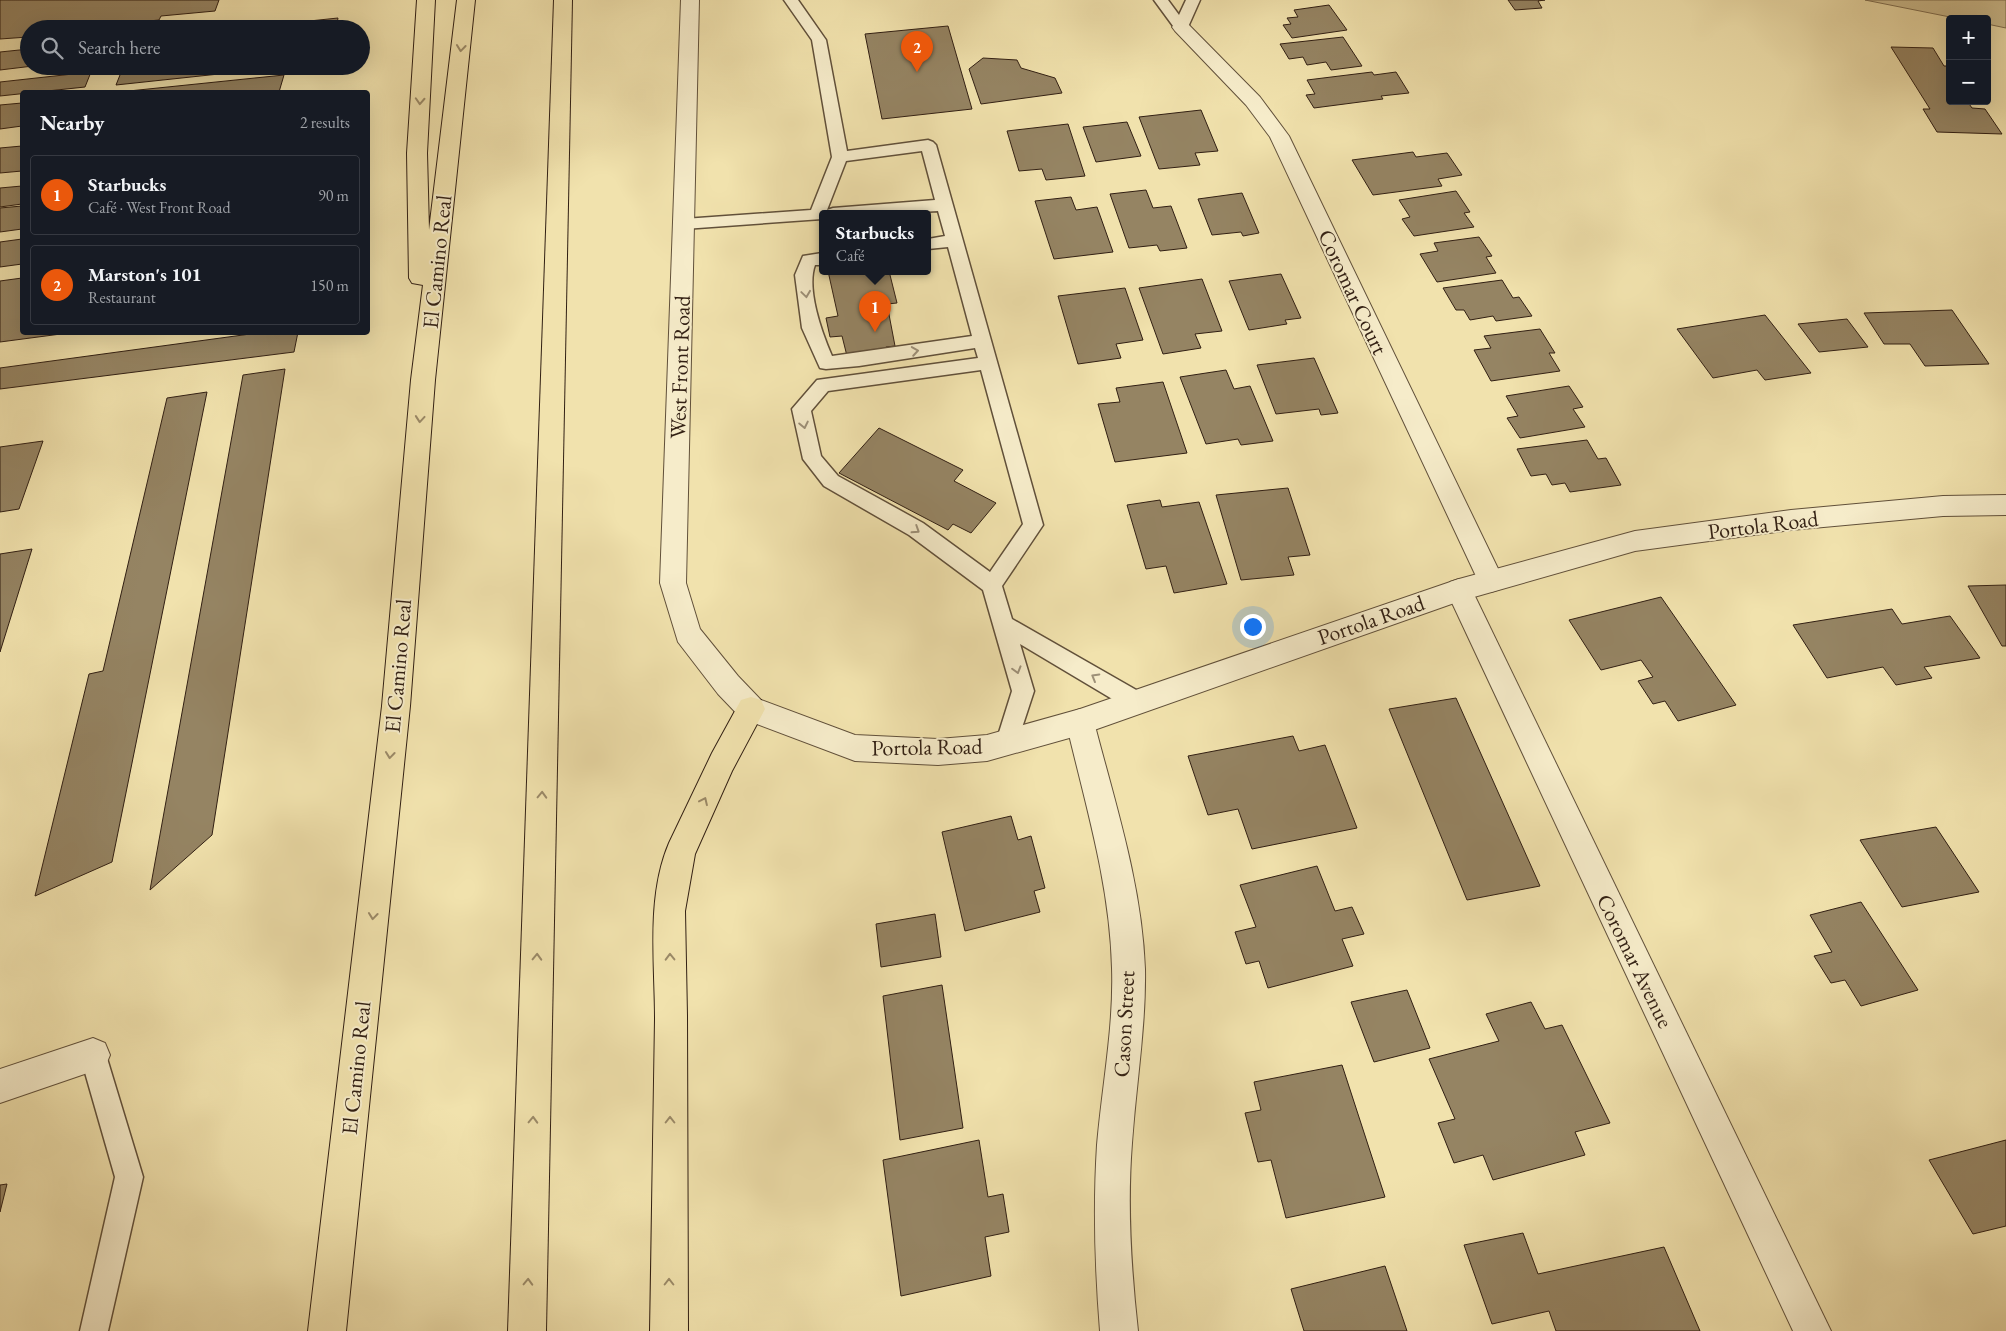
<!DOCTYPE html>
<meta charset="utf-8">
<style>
:root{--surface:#171b24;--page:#242831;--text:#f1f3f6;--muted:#9ea1a6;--line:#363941;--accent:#ea580c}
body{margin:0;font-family:"EB Garamond",serif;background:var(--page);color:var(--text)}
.controls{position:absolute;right:15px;top:15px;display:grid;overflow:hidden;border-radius:5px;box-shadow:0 5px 20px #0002}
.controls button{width:45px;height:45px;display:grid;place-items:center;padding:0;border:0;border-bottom:1px solid var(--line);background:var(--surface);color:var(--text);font:25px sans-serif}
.you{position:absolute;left:1252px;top:626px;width:18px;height:18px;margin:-12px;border:4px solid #fff;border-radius:50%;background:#1a73e8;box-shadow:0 0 0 8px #1a73e833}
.badge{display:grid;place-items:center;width:32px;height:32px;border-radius:50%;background:var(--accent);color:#fff;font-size:16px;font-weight:700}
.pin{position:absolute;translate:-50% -41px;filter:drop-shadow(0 1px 2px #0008)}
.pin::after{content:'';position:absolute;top:26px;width:18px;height:15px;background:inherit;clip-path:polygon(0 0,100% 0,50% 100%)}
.popup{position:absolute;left:819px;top:210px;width:112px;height:65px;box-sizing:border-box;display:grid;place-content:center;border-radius:5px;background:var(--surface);filter:drop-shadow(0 1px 4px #0005);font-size:16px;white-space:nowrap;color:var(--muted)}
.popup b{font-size:19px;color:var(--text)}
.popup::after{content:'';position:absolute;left:50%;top:100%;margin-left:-10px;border:10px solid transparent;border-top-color:var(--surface)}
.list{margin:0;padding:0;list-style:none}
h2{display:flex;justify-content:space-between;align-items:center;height:65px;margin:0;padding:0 20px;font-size:21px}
h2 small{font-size:16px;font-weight:400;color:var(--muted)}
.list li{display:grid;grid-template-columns:32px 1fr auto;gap:15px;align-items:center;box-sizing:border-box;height:80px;margin:0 10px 10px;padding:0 10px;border:1px solid var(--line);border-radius:5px}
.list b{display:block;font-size:19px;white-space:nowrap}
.list p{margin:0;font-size:16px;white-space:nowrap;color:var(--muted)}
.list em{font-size:16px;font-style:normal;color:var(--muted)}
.icon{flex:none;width:28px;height:28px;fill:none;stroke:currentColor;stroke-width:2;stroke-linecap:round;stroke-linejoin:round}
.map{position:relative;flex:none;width:2006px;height:1331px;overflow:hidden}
.search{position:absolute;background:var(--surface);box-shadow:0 5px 20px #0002;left:20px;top:20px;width:350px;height:55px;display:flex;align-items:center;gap:12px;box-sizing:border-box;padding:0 18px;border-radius:28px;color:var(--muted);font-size:19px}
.panel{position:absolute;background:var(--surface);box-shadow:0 5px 20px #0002;left:20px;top:90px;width:350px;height:245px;border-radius:5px}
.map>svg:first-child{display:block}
.green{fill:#d0c193;stroke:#807053}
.building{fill:#958463;stroke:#311f13}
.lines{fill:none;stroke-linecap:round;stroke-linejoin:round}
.service-casing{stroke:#61503a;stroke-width:3}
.minor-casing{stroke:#61503a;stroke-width:2}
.tertiary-casing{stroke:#61503a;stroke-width:2}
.motorway-casing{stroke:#311f13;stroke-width:2}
.service{fill:#f6ecca;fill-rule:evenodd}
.minor{fill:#f6ecca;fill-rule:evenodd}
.tertiary{fill:#f6ecca;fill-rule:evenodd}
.motorway{fill:#f1e2ad;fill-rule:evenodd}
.oneway{stroke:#9b8a68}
.oneway2{stroke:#9d9078}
.labels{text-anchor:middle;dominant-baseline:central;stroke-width:4;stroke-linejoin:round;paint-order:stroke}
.street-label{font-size:22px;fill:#311f13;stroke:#f6ecca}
</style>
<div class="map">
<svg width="2006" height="1331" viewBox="0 0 2006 1331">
<rect width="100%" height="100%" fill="#f1e2ad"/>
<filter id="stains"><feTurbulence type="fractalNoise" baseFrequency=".004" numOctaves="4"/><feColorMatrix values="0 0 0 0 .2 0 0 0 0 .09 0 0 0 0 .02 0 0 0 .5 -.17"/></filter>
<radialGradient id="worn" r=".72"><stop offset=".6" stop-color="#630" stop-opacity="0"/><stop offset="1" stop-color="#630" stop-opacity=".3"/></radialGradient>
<polygon class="green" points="1865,0 2006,0 2006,28 1987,24 1987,19 1960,19"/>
<g class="building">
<polygon points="0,0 219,0 215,11 161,16 159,20 62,29 29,29 28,37 0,39"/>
<polygon points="1508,0 1545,0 1538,1 1542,8 1515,10"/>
<polygon points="1329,5 1347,30 1292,38 1283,25 1291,24 1287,18 1298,17 1294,10"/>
<polygon points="338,18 336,29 233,29"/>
<polygon points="948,26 972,109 882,119 865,34"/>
<polygon points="1343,37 1362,66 1331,70 1326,62 1307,65 1303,57 1289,59 1280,44"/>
<polygon points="1891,47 1933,48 1944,66 1950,66 1950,101 1967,101 1972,108 1985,109 2002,134 1937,132 1923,109 1930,109"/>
<polygon points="29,49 29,66 33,66 0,70 0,52"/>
<polygon points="983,58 1017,60 1021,68 1055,78 1062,93 981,104 969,69"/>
<polygon points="161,66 294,66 116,85 122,70"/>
<polygon points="91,72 85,87 0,96 0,82"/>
<polygon points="1372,72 1374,75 1396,72 1409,93 1381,96 1383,99 1314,108 1306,95 1315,94 1307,80"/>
<polygon points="284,75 279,92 119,92"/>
<polygon points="22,103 22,126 0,129 0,105"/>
<polygon points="1201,110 1218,151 1195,153 1200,165 1159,169 1139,117"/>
<polygon points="1127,122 1141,156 1096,162 1083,127"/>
<polygon points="1068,124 1085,176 1046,180 1042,169 1019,171 1007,131"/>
<polygon points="22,146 22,171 0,173 0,148"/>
<polygon points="1413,152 1416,157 1447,153 1462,175 1438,179 1442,186 1373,195 1352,160"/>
<polygon points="22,186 22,204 0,207 0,188"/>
<polygon points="1146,190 1153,208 1171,206 1187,248 1160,251 1157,245 1129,248 1110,194"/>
<polygon points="1456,191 1470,212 1464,213 1474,227 1414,236 1402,219 1410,217 1399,200"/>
<polygon points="1242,193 1259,233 1243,236 1241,232 1212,235 1198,199"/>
<polygon points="1071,197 1076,210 1097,207 1113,252 1054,259 1035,201"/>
<polygon points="22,206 22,229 0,232 0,208"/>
<polygon points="1479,237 1492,256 1486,257 1496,273 1437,282 1420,254 1438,251 1434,243"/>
<polygon points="22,239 22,264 0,267 0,242"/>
<polygon points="828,271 889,271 897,303 887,304 895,346 886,347 888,355 848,360 842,336 830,337 826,318 838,316"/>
<polygon points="1281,274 1301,318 1285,320 1287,324 1249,330 1229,281"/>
<polygon points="22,278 22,332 76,332 0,342 0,281"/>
<polygon points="1202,279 1222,331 1195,334 1201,348 1163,354 1139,288"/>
<polygon points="1502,280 1513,298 1519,297 1532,316 1496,321 1493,316 1470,320 1464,310 1456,310 1443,288"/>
<polygon points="1125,288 1143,340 1116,344 1121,358 1078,364 1058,296"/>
<polygon points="1952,310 1989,364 1925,366 1910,344 1884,344 1864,313"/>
<polygon points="1765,315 1811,373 1765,380 1757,370 1713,378 1677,329"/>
<polygon points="1847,319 1868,347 1819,352 1798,324"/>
<polygon points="1540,329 1555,353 1549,353 1560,371 1491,381 1474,350 1491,348 1484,336"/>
<polygon points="265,332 298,332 294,352 0,389 0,368"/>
<polygon points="1314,358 1338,413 1321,415 1319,409 1276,414 1257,365"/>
<polygon points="285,369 212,835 150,890 243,375"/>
<polygon points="1226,370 1234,389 1250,386 1273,441 1241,445 1238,439 1206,444 1180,377"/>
<polygon points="1163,382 1187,453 1115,462 1098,404 1120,402 1116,388"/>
<polygon points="1569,386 1583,407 1573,409 1585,427 1520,438 1507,418 1518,416 1506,396"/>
<polygon points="207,392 112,862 35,896 89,674 103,671 167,398"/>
<polygon points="879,428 963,470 954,481 996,503 971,533 953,524 948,530 839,473"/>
<polygon points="1587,440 1598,459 1606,458 1621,485 1570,492 1565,483 1552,485 1546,474 1531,476 1517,449"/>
<polygon points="43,441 19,509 0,512 0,447"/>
<polygon points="1288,488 1310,555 1288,557 1294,575 1241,580 1216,495"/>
<polygon points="1160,500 1162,507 1199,502 1227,584 1174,593 1166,566 1146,569 1127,505"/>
<polygon points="32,549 0,652 0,554"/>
<polygon points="2006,585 2006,646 2002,646 1968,586"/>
<polygon points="1661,597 1736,705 1678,721 1665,701 1653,704 1638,681 1653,677 1641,660 1601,670 1569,620"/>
<polygon points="1892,609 1902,624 1950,616 1980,658 1924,667 1932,678 1896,685 1883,667 1827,678 1793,625"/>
<polygon points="1456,698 1540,886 1467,900 1389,709"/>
<polygon points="1293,736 1299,751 1325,745 1357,828 1252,849 1238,809 1208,815 1188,756"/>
<polygon points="1011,816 1018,840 1031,836 1045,888 1034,891 1040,912 965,931 942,832"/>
<polygon points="1936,827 1979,892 1902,907 1860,840"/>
<polygon points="1317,866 1335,911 1352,907 1364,934 1342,939 1353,966 1268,988 1259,961 1246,964 1235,932 1256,927 1240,885"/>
<polygon points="1861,902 1918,990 1861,1006 1845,980 1831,983 1814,956 1832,952 1810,915"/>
<polygon points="935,914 941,957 881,967 876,924"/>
<polygon points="942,985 963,1128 900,1140 883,996"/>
<polygon points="1407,990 1430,1048 1374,1062 1351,1002"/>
<polygon points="1531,1002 1545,1029 1562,1025 1610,1123 1575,1132 1585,1155 1493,1180 1483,1155 1454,1163 1438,1123 1455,1119 1429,1059 1499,1041 1486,1014"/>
<polygon points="1342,1065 1385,1197 1286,1218 1271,1160 1258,1162 1245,1113 1261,1110 1254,1082"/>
<polygon points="979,1140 988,1197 1003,1194 1009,1232 985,1237 991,1276 901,1296 883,1160"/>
<polygon points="2006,1140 2006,1226 1973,1234 1929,1160"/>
<polygon points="7,1184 0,1212 0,1185"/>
<polygon points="1523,1233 1538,1274 1664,1247 1700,1331 1556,1331 1549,1311 1492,1324 1464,1245"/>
<polygon points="1385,1266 1407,1331 1304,1331 1291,1289"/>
</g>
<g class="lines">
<defs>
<g id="service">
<path d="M784,0h14l28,40 21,111 81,-11 5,2 3,3 107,380 -41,61 10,33 133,76 3,7 -3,7 -8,3 -8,-3 -109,-65 14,47 -19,58 -8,3 -8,-3 -3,-7 16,-51 -29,-101 -74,-55 -85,-49 -21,-27 -11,-50 25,-29 161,-22 -3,-10 -116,18 -33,3 -6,-1 -18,-40 -7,-53 8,-19 19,-3v12h-7c-9,24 7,68 17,91l140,-20 -24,-89 -20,2v-10l17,-3 -7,-25 -36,2h-80v6l-138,10 -6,-1 -2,-4 2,-4 6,-1 127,-9 21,-53 -20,-117zM922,151l13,49 -102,8 -6,2 19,-49zM981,370l42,154 -33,48 -67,-49 -85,-47 -17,-20 -10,-45 17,-20z"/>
<polygon points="1154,0 1168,0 1179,15 1186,0 1200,0 1188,27 1181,31 1176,30"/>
<polygon points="93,1042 102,1046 106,1055 143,1177 108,1331 80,1331 115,1177 80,1055 84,1046"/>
</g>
<g id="minor">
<polygon points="1181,22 1187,23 1260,97 1289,136 1504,581 1500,589 1491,592 1482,589 1270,137 1246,105 1175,31 1172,27 1175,23"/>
<polygon points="1459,579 1468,582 1472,590 1831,1331 1793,1331 1446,590 1450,582"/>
<path d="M1080,709l10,4 4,9c21,81 48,163 51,247 1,58 -9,116 -13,174 -5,63 -1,125 6,188h-38c-5,-62 -7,-123 -3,-186 5,-59 17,-118 15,-177 -2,-84 -27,-165 -46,-246l4,-9z"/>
<polygon points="93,1038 105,1043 110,1055 105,1067 0,1103 0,1069"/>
</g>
<polygon id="tertiary" points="681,0 699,0 686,583 700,629 738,676 761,700 855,735 938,739 987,735 1080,709 1459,579 1635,531 1791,510 1943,496 2006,495 2006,515 1943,516 1791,530 1635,551 1460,601 1080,735 987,761 938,765 855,761 741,718 718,694 678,642 660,583"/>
<g id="motorway">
<polygon points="417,0 435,0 427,153 429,230 457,0 475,0 435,380 410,706 346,1331 308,1331 382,706 411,380 423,285 412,283 409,278 407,153"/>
<polygon points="554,0 572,0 546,1331 508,1331"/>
<path d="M751,697l10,3 4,9 -33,62 -37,83 -10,57 2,105 1,315h-38c2,-104 3,-208 5,-312 0,-57 -9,-122 14,-176l43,-90 29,-53z"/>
</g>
</defs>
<use href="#service" class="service-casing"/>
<use href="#minor" class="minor-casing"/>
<use href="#tertiary" class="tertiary-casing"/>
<use href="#motorway" class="motorway-casing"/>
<use href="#service" class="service"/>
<use href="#minor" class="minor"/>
<use href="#tertiary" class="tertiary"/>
<use href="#motorway" class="motorway"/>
</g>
<defs><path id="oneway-chevron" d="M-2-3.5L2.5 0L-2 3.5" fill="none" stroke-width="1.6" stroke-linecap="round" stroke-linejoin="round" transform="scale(1.25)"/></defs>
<g class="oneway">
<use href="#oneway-chevron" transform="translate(461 48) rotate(96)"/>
<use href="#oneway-chevron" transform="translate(420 101) rotate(93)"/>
<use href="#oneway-chevron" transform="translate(420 419) rotate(95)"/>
<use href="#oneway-chevron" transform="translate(390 755) rotate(96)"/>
<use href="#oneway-chevron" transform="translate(542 795) rotate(-88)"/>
<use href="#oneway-chevron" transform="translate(704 801) rotate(-65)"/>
<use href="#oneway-chevron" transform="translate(373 916) rotate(96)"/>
<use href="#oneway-chevron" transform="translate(537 957) rotate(-88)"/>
<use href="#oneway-chevron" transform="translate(670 957) rotate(-91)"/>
<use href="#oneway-chevron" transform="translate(533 1120) rotate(-88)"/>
<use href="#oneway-chevron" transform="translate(670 1120) rotate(-90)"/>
<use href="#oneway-chevron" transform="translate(528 1282) rotate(-88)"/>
<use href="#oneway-chevron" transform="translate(669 1282) rotate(-90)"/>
</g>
<g class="oneway2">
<use href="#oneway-chevron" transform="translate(806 294) rotate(82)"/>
<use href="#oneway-chevron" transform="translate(915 351) rotate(-9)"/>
<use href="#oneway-chevron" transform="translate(804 425) rotate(78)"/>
<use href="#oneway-chevron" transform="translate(916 530) rotate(33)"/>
<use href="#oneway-chevron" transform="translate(1017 670) rotate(74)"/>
<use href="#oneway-chevron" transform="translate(1095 677) rotate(-150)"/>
</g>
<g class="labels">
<g class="street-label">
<text transform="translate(437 262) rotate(-84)">El Camino Real</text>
<text transform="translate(1353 292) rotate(65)">Coromar Court</text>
<text transform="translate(680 367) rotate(-88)">West Front Road</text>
<text transform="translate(1763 525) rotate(-7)">Portola Road</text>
<text transform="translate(1371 620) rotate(-19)">Portola Road</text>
<text transform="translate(398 666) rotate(-85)">El Camino Real</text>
<text transform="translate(927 747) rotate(-1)">Portola Road</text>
<text transform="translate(1635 961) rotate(64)">Coromar Avenue</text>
<text transform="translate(1124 1024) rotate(-87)">Cason Street</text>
<text transform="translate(356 1068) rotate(-84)">El Camino Real</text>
</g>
</g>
<rect width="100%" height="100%" filter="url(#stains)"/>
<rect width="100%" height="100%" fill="url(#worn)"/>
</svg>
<div class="controls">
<button>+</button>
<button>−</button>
</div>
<div class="you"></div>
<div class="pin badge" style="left:875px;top:332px">1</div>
<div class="popup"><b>Starbucks</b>Café</div>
<div class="pin badge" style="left:917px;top:72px">2</div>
<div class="search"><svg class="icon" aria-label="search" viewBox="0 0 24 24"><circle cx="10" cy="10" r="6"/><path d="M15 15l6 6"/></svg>Search here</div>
<section class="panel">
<h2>Nearby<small>2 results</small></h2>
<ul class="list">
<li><span class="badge">1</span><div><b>Starbucks</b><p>Café · West Front Road</p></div><em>90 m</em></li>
<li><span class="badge">2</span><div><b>Marston's 101</b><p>Restaurant</p></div><em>150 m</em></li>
</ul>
</section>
</div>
